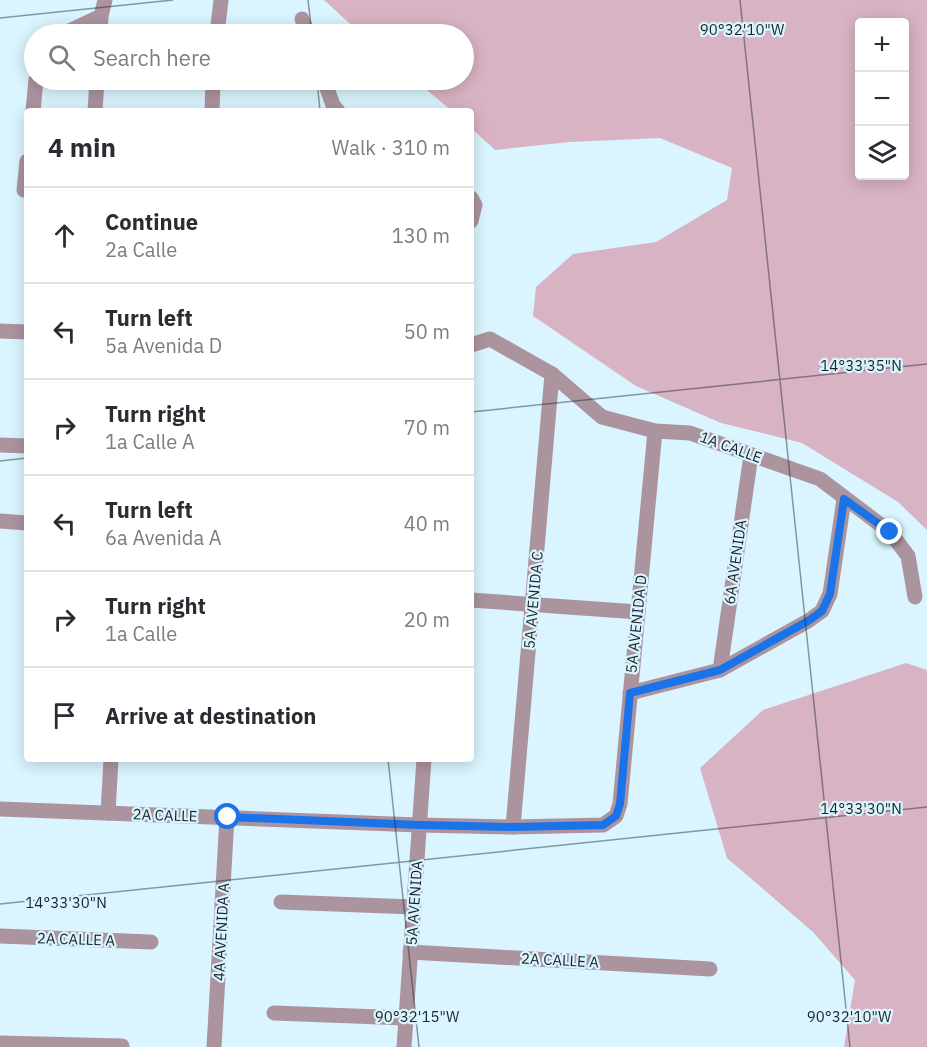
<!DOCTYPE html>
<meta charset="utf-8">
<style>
:root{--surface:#fff;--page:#f2f2f3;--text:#2b2b33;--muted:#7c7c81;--line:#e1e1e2}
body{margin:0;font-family:"IBM Plex Sans",sans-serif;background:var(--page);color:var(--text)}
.controls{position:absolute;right:18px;top:18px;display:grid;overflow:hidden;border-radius:6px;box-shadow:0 3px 15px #0003}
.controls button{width:54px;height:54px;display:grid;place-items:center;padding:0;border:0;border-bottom:2px solid var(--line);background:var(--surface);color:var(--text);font:30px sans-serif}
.stop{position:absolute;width:18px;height:18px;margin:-14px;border:4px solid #1a73e8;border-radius:50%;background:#fff}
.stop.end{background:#1a73e8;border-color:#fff;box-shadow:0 2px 6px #0008}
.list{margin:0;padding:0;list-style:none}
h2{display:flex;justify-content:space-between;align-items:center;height:78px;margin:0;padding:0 24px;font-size:26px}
h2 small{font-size:20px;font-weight:400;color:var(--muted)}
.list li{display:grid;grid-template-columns:39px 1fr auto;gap:18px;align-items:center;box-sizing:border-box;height:96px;padding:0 24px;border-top:2px solid var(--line)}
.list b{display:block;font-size:22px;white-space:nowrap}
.list p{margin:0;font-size:20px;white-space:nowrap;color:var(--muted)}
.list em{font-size:20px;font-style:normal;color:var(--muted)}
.icon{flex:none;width:33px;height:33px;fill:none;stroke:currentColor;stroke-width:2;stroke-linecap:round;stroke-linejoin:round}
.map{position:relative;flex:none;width:927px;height:1047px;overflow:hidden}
.search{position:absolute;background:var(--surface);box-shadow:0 3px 15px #0003;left:24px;top:24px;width:450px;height:66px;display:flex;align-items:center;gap:15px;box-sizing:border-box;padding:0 21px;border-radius:33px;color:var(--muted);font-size:22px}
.panel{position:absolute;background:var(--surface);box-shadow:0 3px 15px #0003;left:24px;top:108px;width:450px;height:654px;border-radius:6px}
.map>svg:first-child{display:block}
.green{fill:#d8b3c4;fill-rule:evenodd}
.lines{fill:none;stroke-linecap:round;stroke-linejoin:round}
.minor{stroke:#ac949f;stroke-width:15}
.route{stroke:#1a73e8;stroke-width:8}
.ticks{fill:none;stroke:#1b2528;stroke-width:1.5;stroke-opacity:0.45}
.labels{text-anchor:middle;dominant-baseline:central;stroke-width:4.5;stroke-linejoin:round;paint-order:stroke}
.street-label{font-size:15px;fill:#1b2528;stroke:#daf5ff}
.ticks-label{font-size:15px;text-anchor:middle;fill:#1b2528;stroke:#daf5ff;stroke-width:4.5;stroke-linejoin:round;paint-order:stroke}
</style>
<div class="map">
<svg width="927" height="1047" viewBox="0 0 927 1047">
<rect width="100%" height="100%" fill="#daf5ff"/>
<g class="green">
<path d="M324,0h603v530l-29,-28 -96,-59 -81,-20 -85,-37 -103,-70 3,-29 37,-33 83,-12 71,-42 5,-32 -72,-30 -90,4 -75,8 -24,-22v-17h-19l-37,-31h49v-46h-103zM860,22h44v154h-44z"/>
<polygon points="906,663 927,670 927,1047 844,1047 855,980 813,932 727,858 700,768 763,710"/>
</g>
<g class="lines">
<g class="minor">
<polyline points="302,19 308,34"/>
<polyline points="63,34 101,16"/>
<polyline points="100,34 101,16 105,0"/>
<polyline points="217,34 221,0"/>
<polyline points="324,80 333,105 338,111"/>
<polyline points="33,111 36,80"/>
<polyline points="95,111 97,80"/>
<polyline points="212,111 213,80"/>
<polyline points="27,161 24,190 27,190"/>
<polyline points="471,198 475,205 471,221"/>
<polyline points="0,331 27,332"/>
<polyline points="471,345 490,339 552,374 602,417 655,431 690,433 820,479 890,532 908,556 915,597"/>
<polyline points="0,445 27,446"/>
<polyline points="0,521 27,523"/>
<polyline points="471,600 638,612"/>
<polyline points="720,670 751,455"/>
<polyline points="630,693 720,670 808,621 822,611 830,594 844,499"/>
<polyline points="0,809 419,825 513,827 603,825 616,816 620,804 655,431"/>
<polyline points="108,813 111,759"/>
<polyline points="513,827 552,374"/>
<polyline points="281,902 413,907"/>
<polyline points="0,936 151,942"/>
<polyline points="410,952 710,969"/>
<polyline points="274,1013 406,1018"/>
<polyline points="0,1043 122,1046"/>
<polyline points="214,1047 227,817"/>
<polyline points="404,1047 424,759"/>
</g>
</g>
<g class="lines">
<polyline class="route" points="228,817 419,825 513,827 603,825 616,816 620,804 630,693 720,670 808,621 822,611 830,594 844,499 890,532"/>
</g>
<path class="ticks" d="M308,0l4,34M740,0l110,1047M0,18l173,-18M317,80l3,31M471,412l456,-48M0,461l27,-3M388,759l31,288M0,904l927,-97"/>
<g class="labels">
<g class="street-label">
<text transform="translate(731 447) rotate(20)">1A CALLE</text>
<text transform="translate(735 562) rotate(-82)">6A AVENIDA</text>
<text transform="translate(533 600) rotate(-85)">5A AVENIDA C</text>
<text transform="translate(636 624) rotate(-84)">5A AVENIDA D</text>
<text transform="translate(165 815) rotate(2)">2A CALLE</text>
<text transform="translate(414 903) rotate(-86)">5A AVENIDA</text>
<text transform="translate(221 932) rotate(-87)">4A AVENIDA A</text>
<text transform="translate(76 939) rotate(2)">2A CALLE A</text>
<text transform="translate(560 960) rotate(3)">2A CALLE A</text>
</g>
</g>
<g class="ticks-label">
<text x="742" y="35">90°32'10"W</text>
<text x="861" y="371">14°33'35"N</text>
<text x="861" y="814">14°33'30"N</text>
<text x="66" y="908">14°33'30"N</text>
<text x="417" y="1022">90°32'15"W</text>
<text x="849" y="1022">90°32'10"W</text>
</g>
</svg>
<div class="controls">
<button>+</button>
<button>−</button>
<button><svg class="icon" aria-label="layers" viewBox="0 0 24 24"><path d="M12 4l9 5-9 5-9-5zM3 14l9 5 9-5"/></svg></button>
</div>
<div class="stop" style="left:228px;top:817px"></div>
<div class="stop end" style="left:890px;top:532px"></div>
<div class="search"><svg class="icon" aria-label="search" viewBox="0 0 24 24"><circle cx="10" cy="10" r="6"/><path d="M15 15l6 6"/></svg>Search here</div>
<section class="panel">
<h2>4 min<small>Walk · 310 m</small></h2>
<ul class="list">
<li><svg class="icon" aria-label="ahead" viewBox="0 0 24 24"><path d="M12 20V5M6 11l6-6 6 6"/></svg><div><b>Continue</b><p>2a Calle</p></div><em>130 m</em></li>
<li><svg class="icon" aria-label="left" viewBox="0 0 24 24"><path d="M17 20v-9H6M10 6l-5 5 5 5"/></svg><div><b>Turn left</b><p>5a Avenida D</p></div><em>50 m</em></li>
<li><svg class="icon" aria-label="right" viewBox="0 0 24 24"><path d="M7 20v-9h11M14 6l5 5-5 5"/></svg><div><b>Turn right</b><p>1a Calle A</p></div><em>70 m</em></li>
<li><svg class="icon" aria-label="left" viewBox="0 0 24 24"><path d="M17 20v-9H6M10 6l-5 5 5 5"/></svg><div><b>Turn left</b><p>6a Avenida A</p></div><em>40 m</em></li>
<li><svg class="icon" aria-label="right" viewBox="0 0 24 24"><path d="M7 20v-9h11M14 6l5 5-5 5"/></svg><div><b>Turn right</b><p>1a Calle</p></div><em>20 m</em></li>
<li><svg class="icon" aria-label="arrive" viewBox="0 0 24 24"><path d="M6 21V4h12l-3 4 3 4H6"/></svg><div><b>Arrive at destination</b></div></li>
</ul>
</section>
</div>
